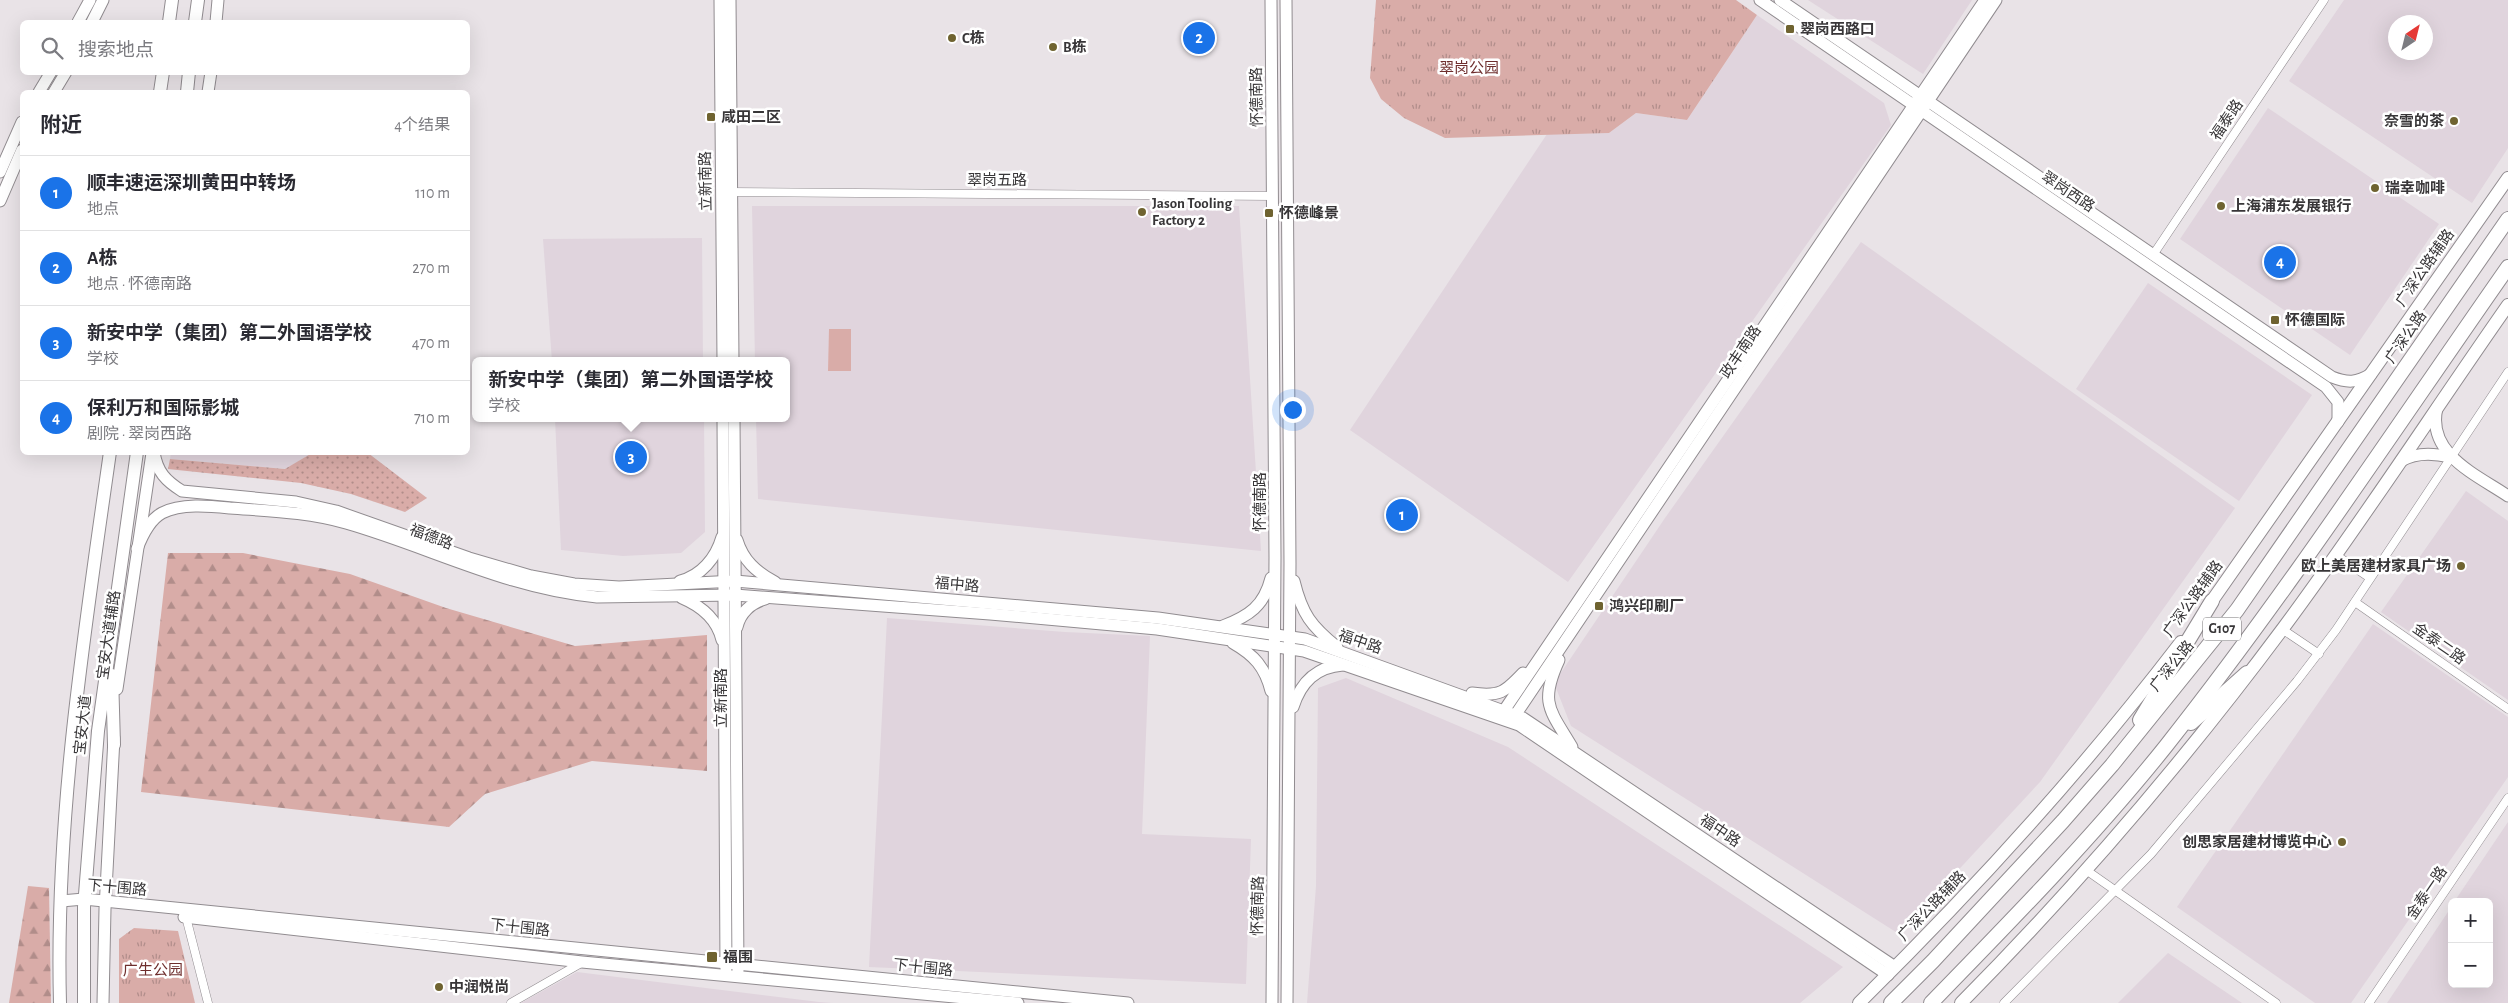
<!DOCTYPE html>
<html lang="zh">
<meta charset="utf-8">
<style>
:root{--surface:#fff;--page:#f2f2f3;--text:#2b2b33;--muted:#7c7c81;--line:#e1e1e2;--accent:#1a73e8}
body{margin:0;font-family:"Alegreya Sans","Noto Sans SC",sans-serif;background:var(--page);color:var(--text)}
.controls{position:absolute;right:15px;bottom:15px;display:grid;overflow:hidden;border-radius:8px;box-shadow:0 5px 20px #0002}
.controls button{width:45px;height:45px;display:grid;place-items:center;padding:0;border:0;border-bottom:1px solid var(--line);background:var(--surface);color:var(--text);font:25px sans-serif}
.compass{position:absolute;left:2388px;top:15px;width:45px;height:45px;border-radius:50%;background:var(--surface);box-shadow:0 5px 20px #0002;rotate:35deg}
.you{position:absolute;left:1292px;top:409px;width:18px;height:18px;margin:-12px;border:4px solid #fff;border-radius:50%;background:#1a73e8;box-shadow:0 0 0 8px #1a73e833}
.badge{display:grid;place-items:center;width:32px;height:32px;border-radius:50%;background:var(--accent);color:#fff;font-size:16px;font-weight:700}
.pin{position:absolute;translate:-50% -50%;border:2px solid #fff;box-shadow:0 1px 5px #0006}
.popup{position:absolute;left:472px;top:357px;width:318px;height:65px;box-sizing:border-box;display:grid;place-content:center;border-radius:8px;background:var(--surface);filter:drop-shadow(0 1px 4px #0005);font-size:16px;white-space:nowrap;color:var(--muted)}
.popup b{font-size:19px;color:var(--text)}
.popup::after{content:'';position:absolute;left:50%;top:100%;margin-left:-10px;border:10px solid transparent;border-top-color:var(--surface)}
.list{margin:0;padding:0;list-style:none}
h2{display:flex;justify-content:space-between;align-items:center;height:65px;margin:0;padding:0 20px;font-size:21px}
h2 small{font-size:16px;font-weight:400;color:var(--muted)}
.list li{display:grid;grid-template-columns:32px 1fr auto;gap:15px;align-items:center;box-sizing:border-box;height:75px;padding:0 20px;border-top:1px solid var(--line)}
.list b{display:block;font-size:19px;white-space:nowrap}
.list p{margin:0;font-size:16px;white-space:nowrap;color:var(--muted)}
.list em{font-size:16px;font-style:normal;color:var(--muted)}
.icon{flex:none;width:28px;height:28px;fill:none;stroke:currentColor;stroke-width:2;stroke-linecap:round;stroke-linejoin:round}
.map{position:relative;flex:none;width:2508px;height:1003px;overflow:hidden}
.search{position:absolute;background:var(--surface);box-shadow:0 5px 20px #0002;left:20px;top:20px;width:450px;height:55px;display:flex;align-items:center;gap:12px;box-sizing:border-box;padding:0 18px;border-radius:8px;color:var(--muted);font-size:19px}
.panel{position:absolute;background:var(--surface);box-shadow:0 5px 20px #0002;left:20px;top:90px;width:450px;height:365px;border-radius:8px}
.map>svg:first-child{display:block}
.built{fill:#e0d4dd;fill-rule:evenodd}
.grass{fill:url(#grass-dots)}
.forest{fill:url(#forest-firs)}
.park{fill:url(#park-tufts)}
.pitch{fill:#d9aca8}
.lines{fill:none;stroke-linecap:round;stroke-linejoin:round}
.street-casing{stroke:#918c90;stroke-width:9}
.secondary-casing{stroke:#918c90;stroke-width:13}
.primary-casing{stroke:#918c90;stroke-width:14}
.highway-casing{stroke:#918c90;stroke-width:16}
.street{stroke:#fff;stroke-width:8}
.secondary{stroke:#fff;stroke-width:11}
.primary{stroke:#fff;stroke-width:12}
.highway{stroke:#fff;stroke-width:14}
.poi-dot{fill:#6f6330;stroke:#fff;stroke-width:2}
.labels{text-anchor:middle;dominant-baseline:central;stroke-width:5;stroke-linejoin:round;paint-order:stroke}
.shield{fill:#fff;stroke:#747274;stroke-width:1}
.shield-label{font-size:14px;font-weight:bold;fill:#383638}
.poi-label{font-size:15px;font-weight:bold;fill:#383638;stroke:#fff;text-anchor:start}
.park-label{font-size:15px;fill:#6e2e2d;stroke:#fff}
.street-label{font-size:15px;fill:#383638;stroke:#fff}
</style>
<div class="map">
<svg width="2508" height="1003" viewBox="0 0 2508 1003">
<defs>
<pattern id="grass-dots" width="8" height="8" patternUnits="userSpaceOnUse" patternTransform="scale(1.25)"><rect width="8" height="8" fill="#d9aca8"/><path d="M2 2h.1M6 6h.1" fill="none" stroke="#b18d8a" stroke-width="1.8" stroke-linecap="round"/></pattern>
<pattern id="forest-firs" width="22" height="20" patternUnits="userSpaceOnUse" patternTransform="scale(1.25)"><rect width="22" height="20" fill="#d9aca8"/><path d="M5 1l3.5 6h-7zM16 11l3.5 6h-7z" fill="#b18d8a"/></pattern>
<pattern id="park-tufts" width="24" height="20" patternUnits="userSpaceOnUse" patternTransform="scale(1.25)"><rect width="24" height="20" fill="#d9aca8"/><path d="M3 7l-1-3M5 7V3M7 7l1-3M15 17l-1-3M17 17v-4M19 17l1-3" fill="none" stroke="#b18d8a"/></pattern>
</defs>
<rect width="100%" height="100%" fill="#e9e3e7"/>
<g class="built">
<polygon points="1808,0 1972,0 1923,74"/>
<path d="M2344,0h164v148l-36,55 -183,-122zM2396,22h30v30h-30z"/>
<polygon points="1757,15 1884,103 1891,125 1568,582 1350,430 1547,134 1609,133 1636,113 1687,120"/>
<polygon points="2268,108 2439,224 2350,355 2180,239"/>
<polygon points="752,206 1239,206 1261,551 758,499 756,418 786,418 786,361 755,361"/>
<polygon points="702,238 703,361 552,361 543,239"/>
<polygon points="1861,242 2235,508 2040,782 1899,934 1571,726 1554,683 1665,518"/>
<polygon points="2148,283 2312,395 2239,501 2076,389"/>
<polygon points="555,418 704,418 705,532 681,553 623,556 561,550"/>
<polygon points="171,452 312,453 286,469 170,459"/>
<polygon points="2466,491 2508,521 2508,700 2381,612"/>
<polygon points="887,618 1065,632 1150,636 1142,834 1251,839 1246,984 869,967"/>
<polygon points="2373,624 2508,717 2508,777 2351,1003 2315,1003 2177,907"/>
<polygon points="1346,678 1508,747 1843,967 1800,1003 1307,1003 1316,886 1318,688"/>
<polygon points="2508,822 2508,1003 2387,1003 2452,906 2452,984 2489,984 2489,902 2454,902"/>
<polygon points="2168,953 2242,1003 2118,1003"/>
<polygon points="577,972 819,1002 833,1003 521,1003"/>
</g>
<polygon class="grass" points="312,453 368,453 427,498 405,512 351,494 301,483 168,469 170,459 285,469"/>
<g class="forest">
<polygon points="168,553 243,553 350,574 446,608 575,646 707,635 707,771 592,761 485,794 449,827 141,792"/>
<polygon points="28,886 49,888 51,1003 9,1003"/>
</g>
<g class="park">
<polygon points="1376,0 1736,0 1757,15 1687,120 1636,113 1609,133 1445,138 1404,118 1381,99 1370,78"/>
<polygon points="134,928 178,931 195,1003 119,1003 119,939"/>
</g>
<polygon class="pitch" points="829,329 851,329 851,371 828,371"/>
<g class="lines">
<defs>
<g id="street">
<polyline points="728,192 1273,196"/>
<polyline points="2153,255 2324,0"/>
<polyline points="2336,555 2370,578"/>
<polyline points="2355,602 2508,709"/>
<polyline points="2282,629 2319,654"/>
<polyline points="2086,870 2276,1003"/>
<polyline points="186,917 208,1003"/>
<polyline points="511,1003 581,963"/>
<polyline points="2004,1003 2151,854 2297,681 2336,630 2508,372"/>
<polyline points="2369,1003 2508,798"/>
</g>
<g id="secondary">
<polyline points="720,0 723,361"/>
<polyline points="730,0 733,361"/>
<polyline points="1271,0 1275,557 1272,1003"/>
<polyline points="1286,0 1290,563 1287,1003"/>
<polyline points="1760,0 2326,387 2338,402 2338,422"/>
<path d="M1780,0l552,377c15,6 25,6 39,-3"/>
<polyline points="78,22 90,0"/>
<polyline points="92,22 103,0"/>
<polyline points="216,22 218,0"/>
<polyline points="39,92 51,72"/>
<polyline points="54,92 66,72"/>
<polyline points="208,92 211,72"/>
<polyline points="0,172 22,122"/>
<polyline points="0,201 22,150"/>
<path d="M2437,408c-11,46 40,67 71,88"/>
<polyline points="723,418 726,969"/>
<polyline points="734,418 738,971"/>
<path d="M154,452c3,20 12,29 28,39l114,11 40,9 133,47 62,18 43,8 45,3 116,-6 423,37 147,21 218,79 372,249"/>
<path d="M2401,461c15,-9 32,-8 49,-4"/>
<path d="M737,540c6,20 19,32 38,42"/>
<path d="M137,549c5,-13 12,-29 25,-36 19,-10 48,-7 68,-5 39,3 78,4 116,15 84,24 162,66 251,74l138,-2 255,19 167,15 147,22 215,74 369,250"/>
<path d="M680,581c21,-5 36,-23 42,-44"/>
<path d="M1294,581c8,33 17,45 43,66"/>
<path d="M682,598c19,8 35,21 40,42"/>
<path d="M1223,626c26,-10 41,-20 48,-48"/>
<path d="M737,627c3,-14 14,-24 28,-28"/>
<path d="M1233,643c21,12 32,24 38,48"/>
<path d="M1559,660c-20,43 -9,50 13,87"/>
<polyline points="117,689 152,453"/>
<path d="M1472,693c28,4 33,-1 51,-20"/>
<path d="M1293,707c8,-25 23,-40 50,-42"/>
<polyline points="1501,715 1985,0"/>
<polyline points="1512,720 1996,0"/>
<polyline points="61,901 84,899 1128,1003"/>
<polyline points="184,917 582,962 1018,1003"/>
<polyline points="103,1003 105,909 114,738"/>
</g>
<g id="primary">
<polyline points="169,22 172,0"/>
<polyline points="195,22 198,0"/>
<polyline points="160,92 163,72"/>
<polyline points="187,92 189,72"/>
<polyline points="2207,608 2508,178"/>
<polyline points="112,675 114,745"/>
<path d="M60,1003c-5,-185 24,-368 50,-551"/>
<polyline points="84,1003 84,907 98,731 137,452"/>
<path d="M1859,1003c115,-113 224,-233 322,-361"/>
<path d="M1961,1003c116,-117 224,-243 323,-376 78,-105 149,-215 224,-322"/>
</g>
<g id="highway">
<polyline points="2140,720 2212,601"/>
<polyline points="2191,723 2247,673"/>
<polyline points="1891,1003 1933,961 2063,821 2112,765 2237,610 2508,219"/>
<path d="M1931,1003c81,-83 163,-167 235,-257 122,-154 230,-319 342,-479"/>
</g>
</defs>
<use href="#street" class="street-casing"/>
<use href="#secondary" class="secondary-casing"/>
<use href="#primary" class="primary-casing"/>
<use href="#highway" class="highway-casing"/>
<use href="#street" class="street"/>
<use href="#secondary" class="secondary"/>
<use href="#primary" class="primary"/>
<use href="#highway" class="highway"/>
</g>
<g class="poi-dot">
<rect x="1785" y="24" width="10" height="10" rx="2.5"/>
<circle cx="952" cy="38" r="5"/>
<circle cx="1053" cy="47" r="5"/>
<rect x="706" y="112" width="10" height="10" rx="2.5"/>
<circle cx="2454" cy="121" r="5"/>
<circle cx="2375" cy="188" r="5"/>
<circle cx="2221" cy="206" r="5"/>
<circle cx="1142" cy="212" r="5"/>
<rect x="1264" y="208" width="10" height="10" rx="2.5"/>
<rect x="2270" y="315" width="10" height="10" rx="2.5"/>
<circle cx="2461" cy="566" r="5"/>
<rect x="1594" y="601" width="10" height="10" rx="2.5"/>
<circle cx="2342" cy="842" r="5"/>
<rect x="706" y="951" width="12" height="12" rx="2.5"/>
<circle cx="439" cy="987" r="5"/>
</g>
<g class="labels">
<rect class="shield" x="2203" y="617.5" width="38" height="23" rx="4"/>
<g class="shield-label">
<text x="2222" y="629">G107</text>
</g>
<g class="poi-label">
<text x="1800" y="29">翠岗西路口</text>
<text x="962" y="38">C栋</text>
<text x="1063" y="47">B栋</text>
<text x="721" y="117">咸田二区</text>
<text x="2444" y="121" text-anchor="end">奈雪的茶</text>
<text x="2385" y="188">瑞幸咖啡</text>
<text x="1152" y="203">Jason Tooling<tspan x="1152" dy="17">Factory 2</tspan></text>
<text x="2231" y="206">上海浦东发展银行</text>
<text x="1279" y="213">怀德峰景</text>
<text x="2285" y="320">怀德国际</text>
<text x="2451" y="566" text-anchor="end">欧上美居建材家具广场</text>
<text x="1609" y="606">鸿兴印刷厂</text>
<text x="2332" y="842" text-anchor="end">创思家居建材博览中心</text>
<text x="723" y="957">福围</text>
<text x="449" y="987">中润悦尚</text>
</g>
<g class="park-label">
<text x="1469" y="68">翠岗公园</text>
<text x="153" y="970">广生公园</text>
</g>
<g class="street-label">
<text transform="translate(1257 97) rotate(-91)">怀德南路</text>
<text transform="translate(2227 120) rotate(-56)">福泰路</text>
<text x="997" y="180">翠岗五路</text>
<text transform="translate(706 181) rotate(-91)">立新南路</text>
<text transform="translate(2068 192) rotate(34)">翠岗西路</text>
<text transform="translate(2425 268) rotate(-55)">广深公路辅路</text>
<text transform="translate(2406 337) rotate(-55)">广深公路</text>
<text transform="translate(1741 352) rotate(-56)">政丰南路</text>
<text transform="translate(1260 502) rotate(-90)">怀德南路</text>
<text transform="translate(431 537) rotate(21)">福德路</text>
<text transform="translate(957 585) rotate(5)">福中路</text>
<text transform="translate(2193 599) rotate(-54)">广深公路辅路</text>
<text transform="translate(109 635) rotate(-82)">宝安大道辅路</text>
<text transform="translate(1360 642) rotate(19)">福中路</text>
<text transform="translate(2439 644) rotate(35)">金泰二路</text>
<text transform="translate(2172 666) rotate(-51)">广深公路</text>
<text transform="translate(721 698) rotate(-90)">立新南路</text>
<text transform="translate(83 725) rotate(-84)">宝安大道</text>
<text transform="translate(1720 831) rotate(34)">福中路</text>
<text transform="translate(117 888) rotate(5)">下十围路</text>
<text transform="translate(2427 893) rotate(-56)">金泰一路</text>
<text transform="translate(1258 906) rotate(-89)">怀德南路</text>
<text transform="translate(1932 906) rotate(-46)">广深公路辅路</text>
<text transform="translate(520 928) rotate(6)">下十围路</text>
<text transform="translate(923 968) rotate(6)">下十围路</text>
</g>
</g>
</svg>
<div class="controls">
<button>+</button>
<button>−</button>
</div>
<svg class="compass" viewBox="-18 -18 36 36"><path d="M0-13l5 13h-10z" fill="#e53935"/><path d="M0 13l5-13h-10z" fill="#7c7c81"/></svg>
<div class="you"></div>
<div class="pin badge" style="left:1402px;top:515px">1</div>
<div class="pin badge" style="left:1199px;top:38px">2</div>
<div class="pin badge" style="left:631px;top:457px">3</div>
<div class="popup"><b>新安中学（集团）第二外国语学校</b>学校</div>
<div class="pin badge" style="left:2280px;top:262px">4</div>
<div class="search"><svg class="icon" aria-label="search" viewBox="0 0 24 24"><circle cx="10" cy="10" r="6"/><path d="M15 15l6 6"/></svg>搜索地点</div>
<section class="panel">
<h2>附近<small>4个结果</small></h2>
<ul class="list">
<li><span class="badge">1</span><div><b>顺丰速运深圳黄田中转场</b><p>地点</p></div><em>110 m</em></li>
<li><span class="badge">2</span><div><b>A栋</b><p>地点 · 怀德南路</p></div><em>270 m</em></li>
<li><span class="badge">3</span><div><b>新安中学（集团）第二外国语学校</b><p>学校</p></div><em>470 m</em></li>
<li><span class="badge">4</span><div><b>保利万和国际影城</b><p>剧院 · 翠岗西路</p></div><em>710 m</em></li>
</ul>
</section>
</div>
